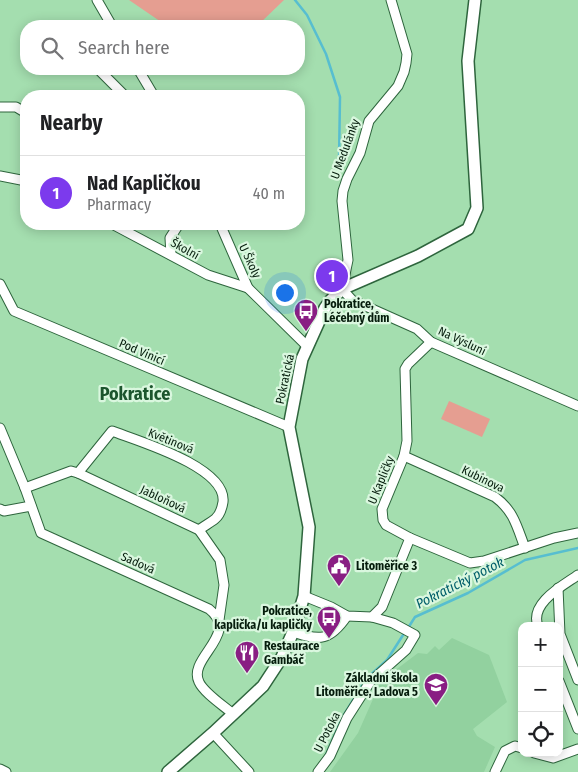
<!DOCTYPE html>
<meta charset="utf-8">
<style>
:root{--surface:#fff;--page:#f2f2f2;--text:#202124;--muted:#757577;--line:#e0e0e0;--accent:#7c3aed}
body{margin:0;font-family:"Fira Sans Condensed",sans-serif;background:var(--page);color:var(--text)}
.controls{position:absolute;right:15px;bottom:15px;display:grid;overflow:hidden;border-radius:10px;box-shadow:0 2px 12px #0003}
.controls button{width:45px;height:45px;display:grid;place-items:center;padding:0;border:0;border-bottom:1px solid var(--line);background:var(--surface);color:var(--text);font:25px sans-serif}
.you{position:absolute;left:284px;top:292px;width:18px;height:18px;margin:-12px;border:4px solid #fff;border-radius:50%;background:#1a73e8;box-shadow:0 0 0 8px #1a73e833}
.badge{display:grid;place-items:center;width:32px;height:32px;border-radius:50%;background:var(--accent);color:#fff;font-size:16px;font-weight:700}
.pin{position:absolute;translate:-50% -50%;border:2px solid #fff;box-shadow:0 1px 5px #0006}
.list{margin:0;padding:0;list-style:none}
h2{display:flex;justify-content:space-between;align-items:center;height:65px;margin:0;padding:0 20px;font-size:21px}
h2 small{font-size:16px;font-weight:400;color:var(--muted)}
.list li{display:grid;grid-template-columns:32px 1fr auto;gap:15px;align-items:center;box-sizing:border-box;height:75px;padding:0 20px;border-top:1px solid var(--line)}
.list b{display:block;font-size:19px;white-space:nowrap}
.list p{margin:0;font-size:16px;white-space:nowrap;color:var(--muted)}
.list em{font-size:16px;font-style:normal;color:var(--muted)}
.icon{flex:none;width:28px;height:28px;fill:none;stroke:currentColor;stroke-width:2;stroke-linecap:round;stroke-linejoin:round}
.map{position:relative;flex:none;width:578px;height:772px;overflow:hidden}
.search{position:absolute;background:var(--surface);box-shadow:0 2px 12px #0003;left:20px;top:20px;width:285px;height:55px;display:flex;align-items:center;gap:12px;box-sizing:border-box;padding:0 18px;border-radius:20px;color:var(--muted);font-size:19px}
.panel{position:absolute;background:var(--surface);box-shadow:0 2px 12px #0003;left:20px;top:90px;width:285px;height:140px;border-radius:20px}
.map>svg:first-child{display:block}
.built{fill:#92d19f}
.green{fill:#e59e91}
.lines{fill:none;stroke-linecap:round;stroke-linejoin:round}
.stream{stroke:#57bed0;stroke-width:2.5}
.minor-casing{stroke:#2e653d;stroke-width:11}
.tertiary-casing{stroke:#2e653d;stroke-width:14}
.minor{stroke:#fff;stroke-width:9}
.tertiary{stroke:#fff;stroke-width:11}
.labels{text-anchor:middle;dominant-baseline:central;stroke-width:4.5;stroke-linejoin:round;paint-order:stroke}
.street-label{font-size:12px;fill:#051c0c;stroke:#daf7df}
.poi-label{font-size:12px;font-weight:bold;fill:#051c0c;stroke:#daf7df;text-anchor:start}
.water-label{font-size:14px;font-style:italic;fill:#005e6a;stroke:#daf7df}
.district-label{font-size:18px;font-weight:bold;fill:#1c552d;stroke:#daf7df}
</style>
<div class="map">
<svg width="578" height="772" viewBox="0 0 578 772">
<rect width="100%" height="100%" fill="#a4deaf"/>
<polygon class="built" points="452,638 489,655 507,702 473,729 477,736 495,747 484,772 330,772 358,733 381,681 418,653 427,654 435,646 439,650"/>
<g class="green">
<polygon points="129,0 284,0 257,26 167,26"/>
<polygon points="449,401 490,419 482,437 441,419"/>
</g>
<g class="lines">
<g class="stream">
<polyline points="295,0 307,15 326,54 340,97 339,161"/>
<polyline points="408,628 415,617 468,593 525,560 578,548"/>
<polyline points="325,757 342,718 366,679 387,660 405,632"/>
</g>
<defs>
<g id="minor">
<polyline points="97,0 112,26"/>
<polyline points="391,0 407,54 406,63 404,72 398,86 369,121 360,153 347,179 343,191 342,201 348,260 342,289 352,300 417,329 431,342 578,406"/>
<polyline points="98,69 125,96"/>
<polyline points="138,69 154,96"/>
<polyline points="0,107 16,107 26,113"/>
<polyline points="0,176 26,181"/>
<polyline points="112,224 208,275 248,288"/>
<polyline points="220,224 248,288 307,346"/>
<polyline points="171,255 170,238 179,224"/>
<polyline points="0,284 14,311 289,427"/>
<polyline points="431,342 408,364 405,369 407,441 404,456 382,509 383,520 386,525 410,538 470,563 484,561 554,538 578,533"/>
<path d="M0,428l25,60 16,45 168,76c32,25 -22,49 -10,73 5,11 25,24 34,32"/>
<path d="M404,456l91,41c19,14 22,30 30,51"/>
<path d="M78,473l34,-42c26,10 115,36 111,71 -1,6 -3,13 -8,17 -5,4 -11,7 -16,11"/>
<polyline points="25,488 71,471 78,473 199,530 220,560 224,585 219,620"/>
<polyline points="0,509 4,511 31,506"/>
<polyline points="558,588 560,634 578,680"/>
<polyline points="304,596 331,607 347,616 372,617 382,607 410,538"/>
<path d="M538,626c-9,-23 26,-41 40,-51"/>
<path d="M293,632c27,9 37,9 54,-16"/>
<polyline points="559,681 578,729"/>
<polyline points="213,733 249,772"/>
<polyline points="534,753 553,758 578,749"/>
<polyline points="0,769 6,772"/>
<polyline points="318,772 330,756 347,718 370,682 406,650 415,635 393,623 372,617"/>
<polyline points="495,772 505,751 515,746 522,748"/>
</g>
<polyline id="tertiary" points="168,772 213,733 263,686 282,657 293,632 304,596 309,527 289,427 302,359 325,308 330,301 342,289 418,256 468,229 477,208 468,61 475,0"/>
</defs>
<use href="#minor" class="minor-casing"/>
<use href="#tertiary" class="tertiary-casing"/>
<use href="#minor" class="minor"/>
<use href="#tertiary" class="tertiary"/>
</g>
<defs>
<symbol id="bus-pin" viewBox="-11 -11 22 30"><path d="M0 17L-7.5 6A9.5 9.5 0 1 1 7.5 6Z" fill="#891e83" stroke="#daf7df"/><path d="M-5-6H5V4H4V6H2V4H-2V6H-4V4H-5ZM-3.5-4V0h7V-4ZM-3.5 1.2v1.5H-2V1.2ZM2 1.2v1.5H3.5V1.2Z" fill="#fff"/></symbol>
<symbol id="civic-pin" viewBox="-11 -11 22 30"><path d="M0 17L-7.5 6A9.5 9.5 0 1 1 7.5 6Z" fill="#891e83" stroke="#daf7df"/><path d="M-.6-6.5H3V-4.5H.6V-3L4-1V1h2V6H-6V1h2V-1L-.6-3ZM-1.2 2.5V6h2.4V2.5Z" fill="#fff"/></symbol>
<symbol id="restaurant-pin" viewBox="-11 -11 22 30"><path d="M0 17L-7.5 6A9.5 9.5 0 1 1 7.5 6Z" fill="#891e83" stroke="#daf7df"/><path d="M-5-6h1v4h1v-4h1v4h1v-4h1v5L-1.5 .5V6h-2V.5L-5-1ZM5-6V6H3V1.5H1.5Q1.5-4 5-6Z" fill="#fff"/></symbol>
<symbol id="school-pin" viewBox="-11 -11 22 30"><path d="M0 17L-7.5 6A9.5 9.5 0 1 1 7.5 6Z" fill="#891e83" stroke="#daf7df"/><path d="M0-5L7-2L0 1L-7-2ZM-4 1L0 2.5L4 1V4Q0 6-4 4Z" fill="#fff"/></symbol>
</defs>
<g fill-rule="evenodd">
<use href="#bus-pin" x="292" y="297" width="28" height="38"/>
<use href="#civic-pin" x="325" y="552" width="28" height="38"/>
<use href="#bus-pin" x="315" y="604" width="28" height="38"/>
<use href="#restaurant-pin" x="233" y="639" width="28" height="38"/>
<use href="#school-pin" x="422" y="671" width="28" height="38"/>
</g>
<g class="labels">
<g class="street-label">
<text transform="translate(345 149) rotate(-70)">U Medulánky</text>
<text transform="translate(185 249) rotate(29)">Školní</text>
<text transform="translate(250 261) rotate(65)">U Školy</text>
<text transform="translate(462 341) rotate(25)">Na Výsluní</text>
<text transform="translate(142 352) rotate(23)">Pod Vinicí</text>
<text transform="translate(285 379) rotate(-78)">Pokratická</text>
<text transform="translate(171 441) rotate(22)">Květinová</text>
<text transform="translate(483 479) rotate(26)">Kubínova</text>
<text transform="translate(381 480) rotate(-68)">U Kapličky</text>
<text transform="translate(163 499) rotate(25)">Jabloňová</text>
<text transform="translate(138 563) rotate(24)">Sadová</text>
<text transform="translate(327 732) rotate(-63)">U Potoka</text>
</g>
<g class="poi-label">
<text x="324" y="304">Pokratice,<tspan x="324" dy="14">Léčebný dům</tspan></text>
<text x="356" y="566">Litoměřice 3</text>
<text x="312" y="611" text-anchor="end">Pokratice,<tspan x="312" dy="14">kaplička/u kapličky</tspan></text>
<text x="264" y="646">Restaurace<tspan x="264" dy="14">Gambáč</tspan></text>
<text x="418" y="678" text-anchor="end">Základní škola<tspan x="418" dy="14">Litoměřice, Ladova 5</tspan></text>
</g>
<g class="water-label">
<text transform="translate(460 583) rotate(-27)">Pokratický potok</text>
</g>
<g class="district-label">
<text x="135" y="394">Pokratice</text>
</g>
</g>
</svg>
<div class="controls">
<button>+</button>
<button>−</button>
<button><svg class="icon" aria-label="locate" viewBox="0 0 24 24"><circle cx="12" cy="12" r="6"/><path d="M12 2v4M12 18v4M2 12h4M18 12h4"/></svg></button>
</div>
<div class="you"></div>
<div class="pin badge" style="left:332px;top:276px">1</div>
<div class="search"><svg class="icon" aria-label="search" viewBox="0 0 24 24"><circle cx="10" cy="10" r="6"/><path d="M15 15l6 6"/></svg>Search here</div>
<section class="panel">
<h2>Nearby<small></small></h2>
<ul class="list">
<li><span class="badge">1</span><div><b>Nad Kapličkou</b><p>Pharmacy</p></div><em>40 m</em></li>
</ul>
</section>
</div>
